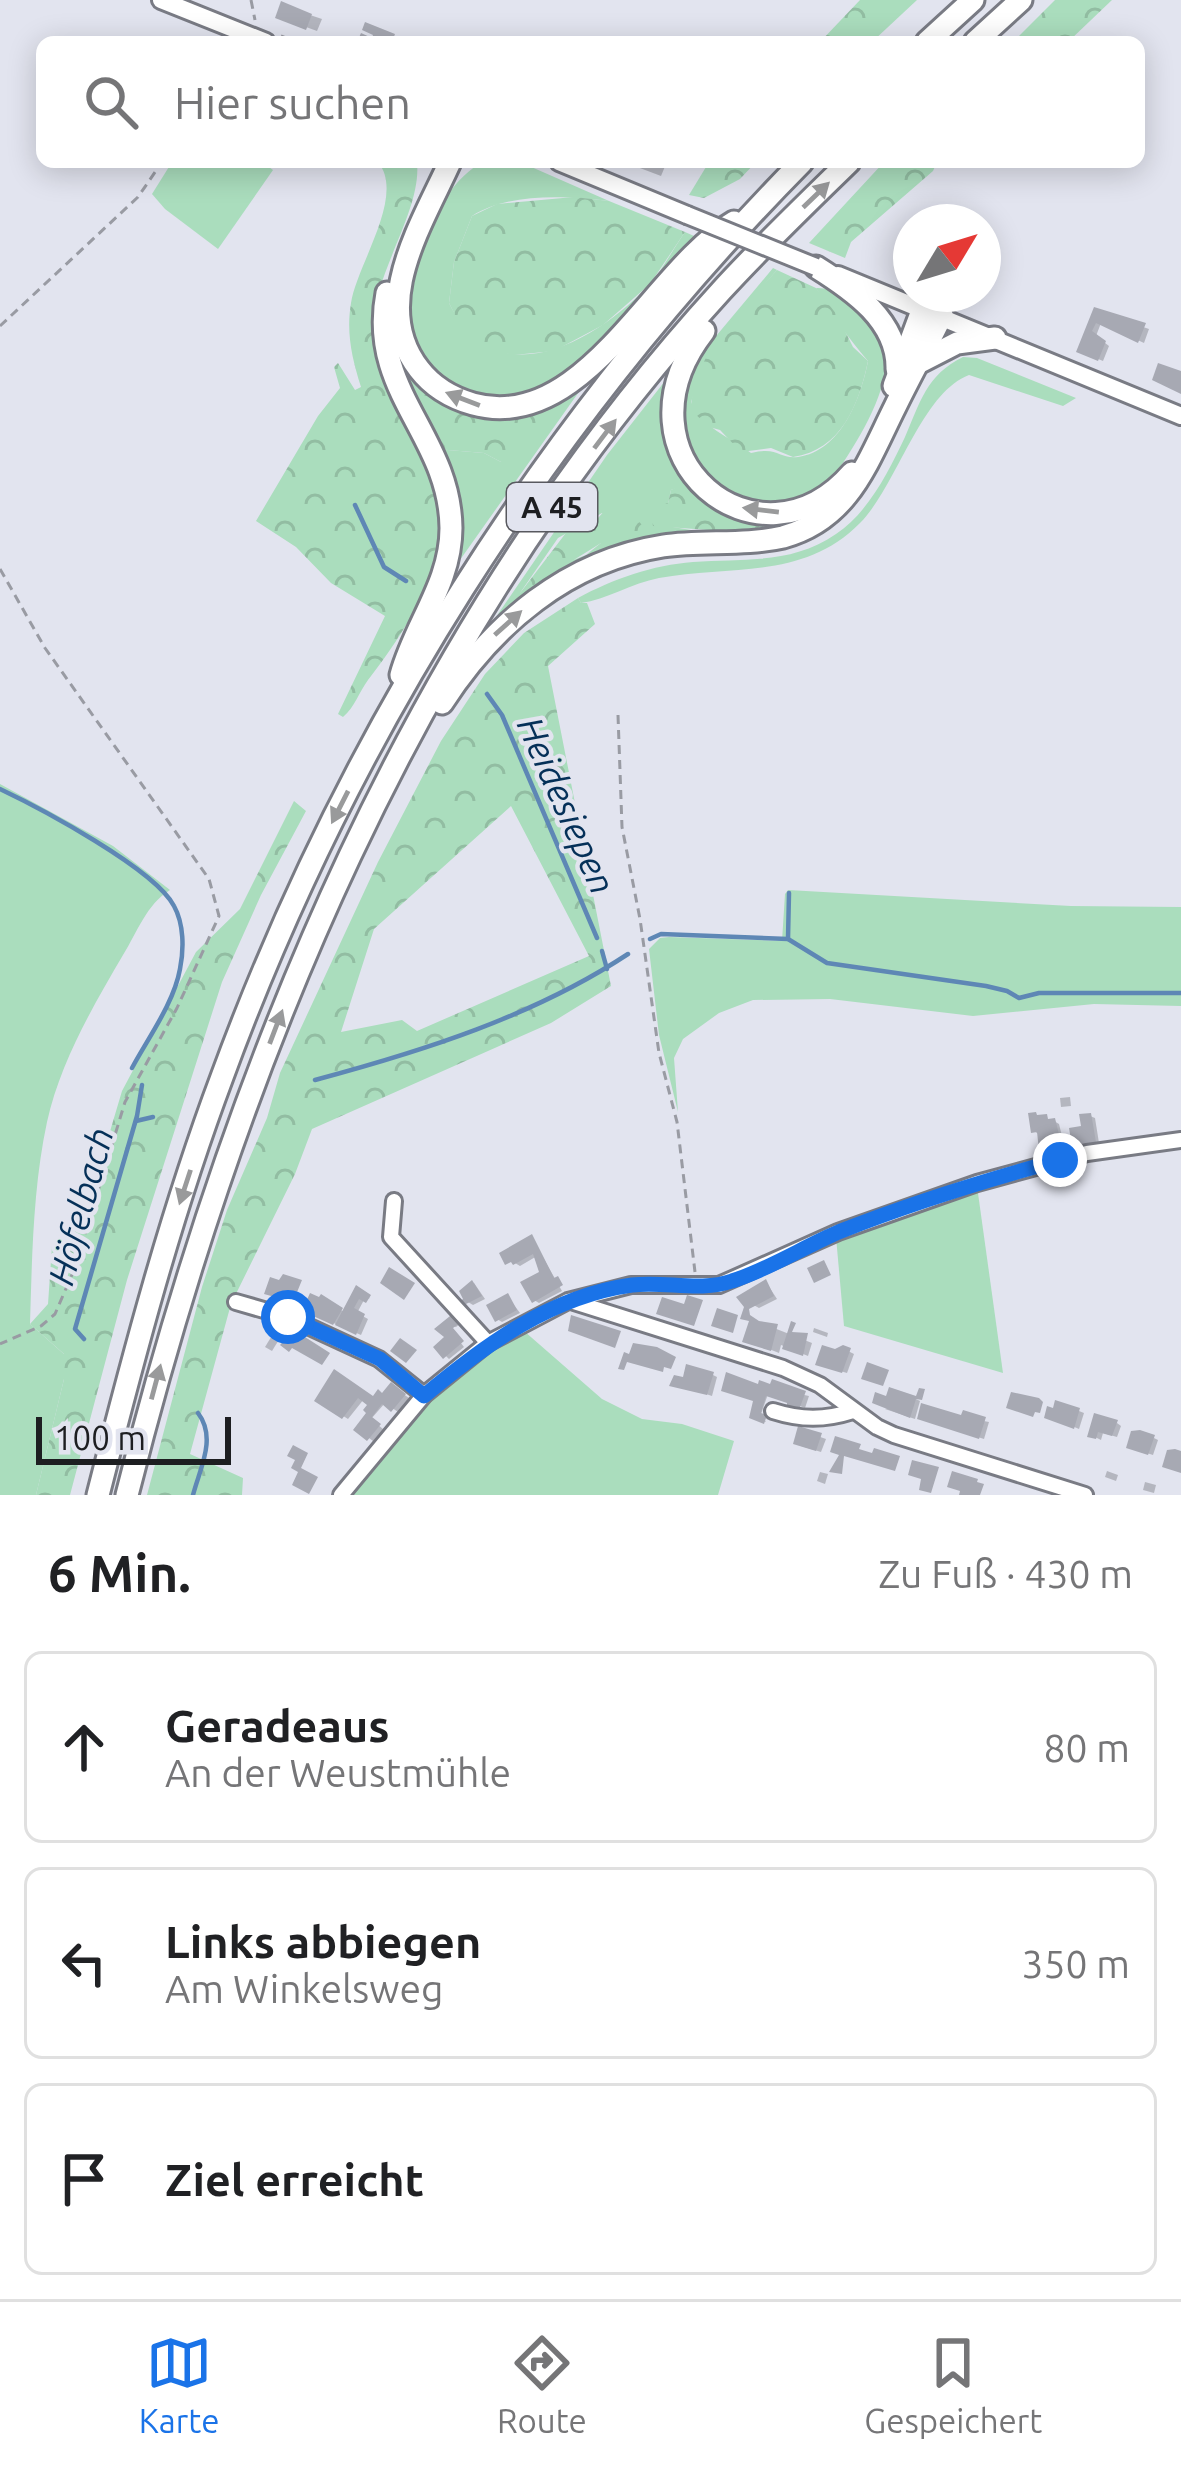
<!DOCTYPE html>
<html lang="de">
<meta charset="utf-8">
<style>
:root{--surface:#fff;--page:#f2f2f2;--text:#202124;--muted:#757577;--line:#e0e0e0;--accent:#1a73e8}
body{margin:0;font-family:Ubuntu,sans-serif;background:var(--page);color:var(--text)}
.compass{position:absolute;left:893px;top:204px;width:108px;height:108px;border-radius:50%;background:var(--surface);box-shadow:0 6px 30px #0003;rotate:52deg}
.scale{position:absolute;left:36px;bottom:30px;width:195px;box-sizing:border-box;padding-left:12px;border:6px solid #1d1e21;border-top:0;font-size:33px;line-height:42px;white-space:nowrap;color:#1d1e21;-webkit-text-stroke:9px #e2e4ef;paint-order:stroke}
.stop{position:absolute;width:36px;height:36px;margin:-27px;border:9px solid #1a73e8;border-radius:50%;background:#fff}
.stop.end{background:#1a73e8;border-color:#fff;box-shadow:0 3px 12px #0008}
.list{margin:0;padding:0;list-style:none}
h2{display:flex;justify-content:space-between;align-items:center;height:156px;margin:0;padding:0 48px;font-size:51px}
h2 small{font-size:39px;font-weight:400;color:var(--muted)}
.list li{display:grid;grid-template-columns:78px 1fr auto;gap:36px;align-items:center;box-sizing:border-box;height:192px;margin:0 24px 24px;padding:0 24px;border:3px solid var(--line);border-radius:18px}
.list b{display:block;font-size:45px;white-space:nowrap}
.list p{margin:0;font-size:39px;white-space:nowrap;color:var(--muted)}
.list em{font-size:39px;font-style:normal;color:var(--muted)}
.icon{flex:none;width:66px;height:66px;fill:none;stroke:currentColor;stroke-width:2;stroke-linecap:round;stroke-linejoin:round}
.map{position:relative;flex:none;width:1181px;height:1495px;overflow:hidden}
.search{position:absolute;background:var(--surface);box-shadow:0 6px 30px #0003;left:36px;right:36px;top:36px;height:132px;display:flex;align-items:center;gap:30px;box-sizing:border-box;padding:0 42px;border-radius:18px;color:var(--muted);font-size:45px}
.sheet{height:804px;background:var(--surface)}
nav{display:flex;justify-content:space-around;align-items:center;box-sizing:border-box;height:168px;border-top:3px solid var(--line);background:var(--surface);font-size:33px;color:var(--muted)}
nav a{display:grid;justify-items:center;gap:6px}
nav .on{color:var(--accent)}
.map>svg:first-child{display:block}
.grass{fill:#aaddbd;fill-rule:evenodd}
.forest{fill:url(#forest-crowns);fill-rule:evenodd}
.shadow{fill:#0003}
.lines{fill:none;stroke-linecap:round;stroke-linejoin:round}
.stream{stroke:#5e87b5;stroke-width:4.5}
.building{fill:#a7a9b3}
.minor-casing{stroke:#797b84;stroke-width:20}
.major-casing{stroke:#797b84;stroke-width:22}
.highway-casing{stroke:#797b84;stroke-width:27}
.path{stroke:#999ba3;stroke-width:3;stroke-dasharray:9 6;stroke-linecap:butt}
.minor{stroke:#fff;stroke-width:14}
.major{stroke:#fff;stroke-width:16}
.highway{stroke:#fff;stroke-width:21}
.major-bridge-casing{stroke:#797b84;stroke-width:22;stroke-linecap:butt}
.major-bridge{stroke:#fff;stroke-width:16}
.oneway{fill:#999a9b}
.route{stroke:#1a73e8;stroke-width:15}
.labels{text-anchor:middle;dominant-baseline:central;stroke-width:9;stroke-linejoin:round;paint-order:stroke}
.shield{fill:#e2e4ef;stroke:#58595f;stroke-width:3}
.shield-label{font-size:30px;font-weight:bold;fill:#1d1e21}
.water-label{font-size:36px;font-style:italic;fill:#053058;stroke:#e2e4ef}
</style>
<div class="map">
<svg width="1181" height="1495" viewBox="0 0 1181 1495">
<defs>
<pattern id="forest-crowns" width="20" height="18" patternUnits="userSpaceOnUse" patternTransform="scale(3)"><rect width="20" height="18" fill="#aaddbd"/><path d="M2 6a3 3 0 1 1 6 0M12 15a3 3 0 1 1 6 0" fill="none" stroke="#92bda2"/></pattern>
</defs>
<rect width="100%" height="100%" fill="#e2e4ef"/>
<g class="grass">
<polygon points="172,162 262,162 273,170 218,249 165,209 152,194"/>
<path d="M484,162h36l89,39c-42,-5 -99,-9 -137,15l-18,46 -5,41c46,95 145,40 199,-17 14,-15 25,-37 37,-54l9,4c-44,52 -88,115 -149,149 -59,32 -143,-11 -138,-82 3,-42 36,-124 77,-141z"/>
<path d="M773,268l4,2c-37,42 -68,78 -86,132 10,25 39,35 60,51 28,-7 27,6 47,4 43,-6 63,-59 70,-96 -20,-23 -36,-47 -52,-73 17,-1 28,11 41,20 10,8 21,16 26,27 17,40 -25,107 -47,138l11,16 -61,41 -151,18 -152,88 124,-181 65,-83 24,-12zM687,485l60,45 -44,2 -30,-5 -5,-24 3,-13zM602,513l35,29 -16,4 -19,-4 -16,13 -28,11 -38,27 38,-55z"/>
<path d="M963,357l14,1 99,40 -13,8 -94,-31c-48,18 -72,111 -109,148 -56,57 -129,42 -201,55 -27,5 -53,22 -78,25l-3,-5c35,-19 75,-33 115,-36 51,-4 98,3 143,-28 32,-21 53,-63 69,-97 15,-34 21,-62 58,-80z"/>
<polygon points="598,365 450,574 436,449 484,453 501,462 560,393"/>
<path d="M0,784l113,62 57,44c-24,15 -32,41 -47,65 -30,51 -63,108 -76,167 -14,65 -15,136 -17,202l35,31 -1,24 -28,116h-36z"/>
<polygon points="788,890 1071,906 1181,907 1181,1006 1094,1004 973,1016 830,999 753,1000 719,1013 683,1039 674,1058 678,1112 659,1035 649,949 660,938 669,937 782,941 785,894"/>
<polygon points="977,1186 1003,1373 844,1326 836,1237"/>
<polygon points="524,1331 602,1399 642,1419 682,1424 734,1441 718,1495 349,1495 426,1400 483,1355"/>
</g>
<g class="forest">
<polygon points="860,0 917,0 872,42 820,42"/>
<polygon points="1055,0 1112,0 1068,42 1013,42"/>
<path d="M378,162h39c5,50 -44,111 -44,167 0,49 32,84 51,126 39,87 -4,157 -56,225 -9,12 -13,27 -25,37l-5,-3 47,-98 -54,-33 -35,-36 -40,-26 62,-105 22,-28 -6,-21 4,-4 17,27 6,-3c-9,-29 -15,-54 -10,-84 6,-39 55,-107 27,-141z"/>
<polygon points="709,162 756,162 740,179 704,198 689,195"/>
<polygon points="884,162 937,162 933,171 851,242 845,258 809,243"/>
<polygon points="574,197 609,201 685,232 650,284 603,325 554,351 514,355 481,349 458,321 449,303 454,262 472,216 497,204"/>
<path d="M777,270l39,18 21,27 16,32 15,14c-9,44 -27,89 -75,96l-22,-9 -30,4 -21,-22 -11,-3 -18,-17c1,-55 52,-103 86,-140z"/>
<polygon points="416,373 457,404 560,393 563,402 522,460 501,462 484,453 436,449 402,386"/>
<polygon points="696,478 760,519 760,529 736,532 653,526 650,509 668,503 671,490"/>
<path d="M607,508c17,4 36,9 39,27l-25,11 -20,-3c-29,19 -55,32 -84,54l58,-76 14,-5 9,2z"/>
<path d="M578,598l3,5h6l8,21 -47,42 63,320 -60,37 -239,106 -17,45 -64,130 -41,150 53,24 -1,17h-95l55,-208 25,-77 40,-92 13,-45 98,-211 63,-121 44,-67 39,-41zM511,806l78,150 -172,75 -15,-11 -61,12 33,-103z"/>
<polygon points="294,801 306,811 261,895 222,982 127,1280 70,1495 36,1495 64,1379 64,1354 30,1324 48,1304 52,1246 92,1192 122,1091 196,952 240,909"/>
</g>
<g class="shadow">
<polygon points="289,8 322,19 317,31 284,19"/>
<polygon points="624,162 660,162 666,164 661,176"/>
<polygon points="1096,311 1149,329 1144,343 1101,323 1096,336 1109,346 1103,361 1079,351"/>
<polygon points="1070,1097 1071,1106 1061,1107 1060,1098"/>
<polygon points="1090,1116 1095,1118 1099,1143 1079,1147 1075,1144"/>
<polygon points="1054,1121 1059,1124 1065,1148 1047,1151 1042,1148 1040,1135 1034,1131"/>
<polygon points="532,1238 562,1291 539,1303 534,1300 542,1273 537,1256 520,1266 515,1263"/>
<polygon points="766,1282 777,1299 759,1308 748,1302 749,1318 812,1343 808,1356 781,1345 779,1353 746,1340 753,1320 744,1317 747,1306 741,1298 753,1302 748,1292"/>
<polygon points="474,1283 485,1299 473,1305 468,1302"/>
<polygon points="357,1289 370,1298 364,1300 357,1313 368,1319 361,1335 331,1322 336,1308 345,1312"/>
<polygon points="508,1297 520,1313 502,1322 497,1319"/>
<polygon points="455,1316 461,1323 456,1327 447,1325 464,1347 449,1359 437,1347 449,1337 439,1329"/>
<polygon points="814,1328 828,1333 827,1337 813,1332"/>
<polygon points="273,1334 280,1338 272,1351 265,1347"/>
<polygon points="844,1349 854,1354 847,1373 823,1366"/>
<polygon points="335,1373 374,1399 396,1389 409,1398 398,1412 385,1403 371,1419 383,1429 373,1441 357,1429 371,1405 364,1399 348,1419 318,1400"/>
<polygon points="713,1375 717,1377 712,1396 688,1388"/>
<polygon points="772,1388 809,1396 805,1408 768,1394 761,1414 766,1422 752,1417 756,1401"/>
<polygon points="916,1399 920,1401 915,1419 885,1409"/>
<polygon points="1079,1411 1084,1413 1079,1429 1058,1420"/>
<polygon points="952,1415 989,1422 984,1439 965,1433"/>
<polygon points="1117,1423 1121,1426 1117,1437 1103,1433 1101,1440 1091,1435"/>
<polygon points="800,1430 826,1439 821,1452 801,1446"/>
<polygon points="1154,1438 1158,1440 1153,1455 1134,1449"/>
<polygon points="1107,1471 1118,1475 1116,1481 1105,1477"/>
<polygon points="820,1472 828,1474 825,1484 817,1481"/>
<polygon points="1145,1482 1156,1485 1154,1493 1143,1490"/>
</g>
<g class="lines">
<g class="stream">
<polyline points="355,505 384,567 406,581"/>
<polyline points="487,694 502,715 597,938"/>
<path d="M0,789c40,19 155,80 174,117 10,18 10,43 6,63 -6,34 -32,69 -48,99"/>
<polyline points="650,939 661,934 788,939 827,963 986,986 1007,991 1019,998 1039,993 1181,993"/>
<polyline points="788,939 789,893"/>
<polyline points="602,951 607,969"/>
<path d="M315,1080c108,-29 219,-64 313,-126"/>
<polyline points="136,1121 153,1117"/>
<polyline points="84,1339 75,1329 137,1116 142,1085"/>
<path d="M193,1495c7,-27 24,-57 5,-82"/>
</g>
</g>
<g class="building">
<polygon points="281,1 312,14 306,30 275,18"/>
<polygon points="365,22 395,34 392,42 380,38 381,42 357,42 361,33 372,38 373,35 362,30"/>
<polygon points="1094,307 1146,323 1138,343 1096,323 1092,331 1106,341 1098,361 1076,352"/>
<polygon points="1158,363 1181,371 1181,394 1152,380"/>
<polygon points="1036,1112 1037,1115 1047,1114 1048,1119 1055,1118 1062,1147 1039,1150 1037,1132 1031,1133 1028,1113"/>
<polygon points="1091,1113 1096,1142 1072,1146 1069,1128 1081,1126 1079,1114"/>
<polygon points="532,1234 554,1278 558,1276 563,1285 532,1303 520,1282 539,1272 533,1254 513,1265 511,1262 505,1265 499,1253"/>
<polygon points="824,1260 831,1275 814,1283 807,1268"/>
<polygon points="389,1267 415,1283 404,1300 380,1283"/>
<polygon points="283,1274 302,1280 293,1302 264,1294 270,1277 279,1280"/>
<polygon points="766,1279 774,1296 749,1309 750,1315 759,1321 778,1324 771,1351 742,1342 749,1321 740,1319 744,1307 736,1297"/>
<polygon points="472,1280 482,1296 466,1304 469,1308 465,1312 457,1304 463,1299 459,1291"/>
<polygon points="356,1285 371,1295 366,1303 359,1299 354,1308 365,1314 356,1335 335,1325"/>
<polygon points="310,1293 319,1297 321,1294 343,1308 333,1325 302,1311"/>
<polygon points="508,1293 517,1310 495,1322 486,1305"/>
<polygon points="687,1295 703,1300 694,1326 656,1314 662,1297 684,1304"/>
<polygon points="717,1308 738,1315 733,1333 711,1326"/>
<polygon points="455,1312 462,1321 453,1328 464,1341 443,1359 433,1347 444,1337 434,1329"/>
<polygon points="571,1315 621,1331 615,1348 568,1331"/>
<polygon points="791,1321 796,1323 792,1332 808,1333 803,1356 782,1349"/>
<polygon points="294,1330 330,1353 322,1365 292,1348 289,1352 280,1345"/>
<polygon points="400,1338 417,1350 406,1363 390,1351"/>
<polygon points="633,1343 657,1347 676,1357 671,1369 664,1367 663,1372 627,1362 624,1370 618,1369 624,1352 629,1354"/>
<polygon points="822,1345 835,1349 843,1345 851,1348 842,1373 815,1365"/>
<polygon points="867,1362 889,1370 883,1386 861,1379"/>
<polygon points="686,1364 714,1372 707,1395 669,1386 674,1375 683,1377"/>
<polygon points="334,1369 373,1396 378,1389 382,1393 391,1382 406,1394 391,1412 382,1404 372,1417 381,1424 367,1441 353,1430 366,1413 363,1410 367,1405 358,1398 342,1419 314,1401"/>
<polygon points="726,1372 758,1384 759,1380 770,1384 772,1379 806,1391 797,1415 787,1412 787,1403 766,1396 761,1413 767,1415 764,1424 749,1418 753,1401 721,1391"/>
<polygon points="889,1387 916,1396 919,1388 925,1389 922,1400 916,1399 910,1418 872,1403 875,1392 886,1396"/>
<polygon points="1011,1392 1039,1398 1043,1402 1040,1413 1035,1412 1033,1417 1006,1408"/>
<polygon points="1055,1400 1080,1408 1074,1429 1044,1418 1047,1406 1053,1408"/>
<polygon points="921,1403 961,1415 963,1410 986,1417 979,1439 917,1419"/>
<polygon points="1094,1413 1118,1420 1112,1436 1098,1432 1096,1439 1087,1437"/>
<polygon points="798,1426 822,1433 816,1451 793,1444"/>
<polygon points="1140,1430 1155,1435 1148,1455 1126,1448 1131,1431"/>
<polygon points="835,1436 861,1444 859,1449 872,1453 874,1448 900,1456 895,1471 844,1456 842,1474 829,1472 839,1455 830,1452"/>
<polygon points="293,1445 308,1453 301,1468 318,1477 309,1494 292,1485 298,1472 291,1468 295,1460 287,1456"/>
<polygon points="1175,1449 1181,1451 1181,1473 1162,1467 1167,1450"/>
<polygon points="912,1460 939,1467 931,1493 919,1490 921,1479 908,1475"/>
<polygon points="952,1471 978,1479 977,1482 984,1484 980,1495 959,1495 960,1491 947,1487"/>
</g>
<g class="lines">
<defs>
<g id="minor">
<polyline points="934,312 943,294"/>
<polyline points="394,1201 391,1237 488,1343"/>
<polyline points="236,1302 288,1317 379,1359 424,1395"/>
<polyline points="574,1302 783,1368 820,1385 877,1427 894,1435 1085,1495"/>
<path d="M773,1411c28,9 52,9 80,0"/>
<polyline points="341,1495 424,1395 488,1343 568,1301 631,1285 719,1285 838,1232 977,1183 1087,1153 1181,1140"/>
</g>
<g id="major">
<polyline points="161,0 266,42"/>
<polyline points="559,162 687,215"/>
<polyline points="838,275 1181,416"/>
</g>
<g id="highway">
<polyline points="927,42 973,0"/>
<polyline points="975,42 1021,0"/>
<path d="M450,162c-28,62 -81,143 -31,207 13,17 33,29 54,35 111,31 181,-136 261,-182"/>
<path d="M816,267c37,23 82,54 81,102"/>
<path d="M387,293c-19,99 63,142 64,235 0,55 -36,96 -50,147"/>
<path d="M704,331c-97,125 55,249 148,142"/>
<polyline points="922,361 957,343 995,338"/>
<polyline points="894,386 923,308"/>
<path d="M442,703c51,-79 125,-142 221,-157 40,-6 80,0 120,-9 66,-18 84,-74 112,-130 15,-31 32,-61 47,-92"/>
<path d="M98,1495c36,-141 73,-282 124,-418 125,-341 324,-656 580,-915"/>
<path d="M127,1495c110,-436 287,-868 594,-1204 41,-45 85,-87 128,-129"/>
</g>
</defs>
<use href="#minor" class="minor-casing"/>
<use href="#major" class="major-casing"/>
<use href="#highway" class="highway-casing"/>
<g class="path">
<polyline points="251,0 255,20"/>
<polyline points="281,36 296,42"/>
<polyline points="0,326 138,197 162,162"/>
<polyline points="0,569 45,648 209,879 219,916 177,1008 125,1102 74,1270 55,1314 41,1326 0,1344"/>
<polyline points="618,715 622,827 640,919 659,1053 677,1122 695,1272"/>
</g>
<use href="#minor" class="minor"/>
<use href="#major" class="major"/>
<use href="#highway" class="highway"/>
<defs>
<polyline id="major-bridge" points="687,215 816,267"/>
</defs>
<use href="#major-bridge" class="major-bridge-casing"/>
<use href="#major-bridge" class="major-bridge"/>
</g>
<defs><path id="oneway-solid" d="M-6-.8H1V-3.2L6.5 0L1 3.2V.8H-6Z" transform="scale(3)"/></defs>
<g class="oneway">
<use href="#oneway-solid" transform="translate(816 195) rotate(-44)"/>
<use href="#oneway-solid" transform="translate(463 399) rotate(-159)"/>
<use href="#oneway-solid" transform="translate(605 434) rotate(-53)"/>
<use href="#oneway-solid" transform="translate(761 510) rotate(-173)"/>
<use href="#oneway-solid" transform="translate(508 623) rotate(-42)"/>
<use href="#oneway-solid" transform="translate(340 807) rotate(117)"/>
<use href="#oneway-solid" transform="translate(276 1027) rotate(-69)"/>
<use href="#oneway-solid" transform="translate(185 1187) rotate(108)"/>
<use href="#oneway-solid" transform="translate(156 1382) rotate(-75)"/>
</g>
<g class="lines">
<path class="route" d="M288,1317l92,42 44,37c61,-51 127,-100 208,-111 34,-4 68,7 100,-4 38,-12 73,-35 109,-50 71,-28 145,-51 219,-71"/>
</g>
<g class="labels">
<rect class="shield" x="507" y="483" width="90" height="48" rx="9"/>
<g class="shield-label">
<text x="552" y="507">A 45</text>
</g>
<g class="water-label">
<text transform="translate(567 805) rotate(66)">Heidesiepen</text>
<text transform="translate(80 1206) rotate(-75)">Höfelbach</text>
</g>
</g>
</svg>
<svg class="compass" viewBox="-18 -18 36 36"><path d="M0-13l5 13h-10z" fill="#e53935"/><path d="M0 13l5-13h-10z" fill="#757577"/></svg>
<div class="scale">100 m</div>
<div class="stop" style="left:288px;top:1317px"></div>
<div class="stop end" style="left:1060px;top:1160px"></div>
<div class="search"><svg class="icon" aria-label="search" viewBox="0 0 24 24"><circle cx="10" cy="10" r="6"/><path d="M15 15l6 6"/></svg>Hier suchen</div>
</div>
<section class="sheet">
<h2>6 Min.<small>Zu Fuß · 430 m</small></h2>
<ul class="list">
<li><svg class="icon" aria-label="ahead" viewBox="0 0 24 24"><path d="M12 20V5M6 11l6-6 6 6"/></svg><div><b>Geradeaus</b><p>An der Weustmühle</p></div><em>80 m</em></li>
<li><svg class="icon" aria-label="left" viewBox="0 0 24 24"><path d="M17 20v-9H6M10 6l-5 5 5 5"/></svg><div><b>Links abbiegen</b><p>Am Winkelsweg</p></div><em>350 m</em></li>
<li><svg class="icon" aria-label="arrive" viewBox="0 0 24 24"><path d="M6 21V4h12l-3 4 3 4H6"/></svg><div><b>Ziel erreicht</b></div></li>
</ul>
</section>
<nav>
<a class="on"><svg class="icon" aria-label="map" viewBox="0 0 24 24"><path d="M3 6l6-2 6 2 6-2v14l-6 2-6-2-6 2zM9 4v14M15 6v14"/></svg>Karte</a>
<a><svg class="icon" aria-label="directions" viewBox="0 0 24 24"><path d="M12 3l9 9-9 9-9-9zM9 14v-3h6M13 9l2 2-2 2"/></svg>Route</a>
<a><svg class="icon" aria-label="saved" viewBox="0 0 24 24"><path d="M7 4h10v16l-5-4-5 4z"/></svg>Gespeichert</a>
</nav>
